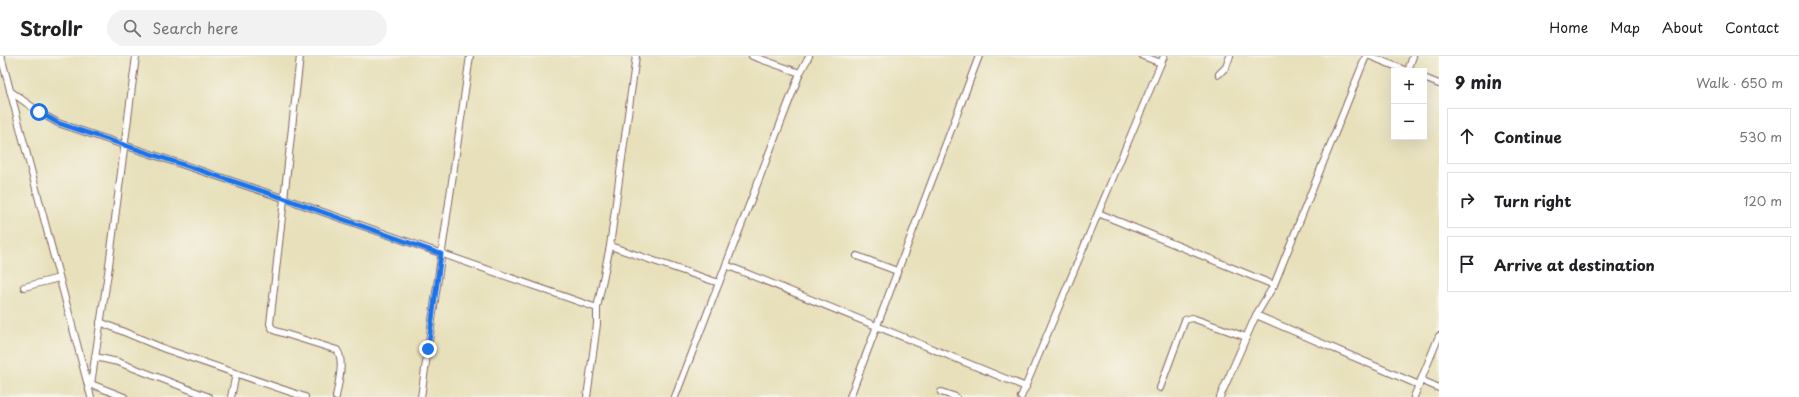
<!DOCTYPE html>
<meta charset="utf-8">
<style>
:root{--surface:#fff;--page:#f2f2f2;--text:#202124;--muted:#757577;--line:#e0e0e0}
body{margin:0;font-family:"Playpen Sans",sans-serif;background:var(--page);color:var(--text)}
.controls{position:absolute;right:12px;top:12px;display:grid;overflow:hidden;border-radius:0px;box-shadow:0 4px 16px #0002}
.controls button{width:36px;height:36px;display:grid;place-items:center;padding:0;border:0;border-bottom:1px solid var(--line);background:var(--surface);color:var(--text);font:20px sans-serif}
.stop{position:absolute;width:12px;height:12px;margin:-9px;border:3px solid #1a73e8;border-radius:50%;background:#fff}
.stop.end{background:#1a73e8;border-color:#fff;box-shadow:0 1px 4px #0008}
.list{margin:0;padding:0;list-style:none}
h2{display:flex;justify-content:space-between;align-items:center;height:52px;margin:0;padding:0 16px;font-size:17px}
h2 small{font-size:13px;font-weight:400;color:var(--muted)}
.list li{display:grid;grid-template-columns:26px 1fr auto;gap:12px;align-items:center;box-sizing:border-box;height:56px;margin:0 8px 8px;padding:0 8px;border:1px solid var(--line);border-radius:0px}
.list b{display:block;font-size:15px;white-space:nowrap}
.list em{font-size:13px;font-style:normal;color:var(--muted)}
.icon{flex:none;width:22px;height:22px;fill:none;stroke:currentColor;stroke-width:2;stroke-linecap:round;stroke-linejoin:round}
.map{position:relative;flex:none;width:1439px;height:341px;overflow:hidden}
header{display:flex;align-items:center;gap:24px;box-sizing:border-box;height:56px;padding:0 20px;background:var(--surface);border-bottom:1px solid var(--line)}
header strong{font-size:19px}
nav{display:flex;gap:22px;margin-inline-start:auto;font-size:14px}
.search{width:280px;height:36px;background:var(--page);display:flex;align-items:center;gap:10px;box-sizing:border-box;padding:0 14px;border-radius:22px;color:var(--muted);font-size:15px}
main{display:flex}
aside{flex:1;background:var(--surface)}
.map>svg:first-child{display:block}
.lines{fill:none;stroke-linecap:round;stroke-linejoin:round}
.street-casing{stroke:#81635d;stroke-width:8}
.street{stroke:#fff;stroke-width:6}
.route{stroke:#1a73e8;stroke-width:5}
</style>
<header>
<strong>Strollr</strong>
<div class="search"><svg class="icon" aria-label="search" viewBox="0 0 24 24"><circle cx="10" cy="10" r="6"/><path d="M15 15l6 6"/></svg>Search here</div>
<nav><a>Home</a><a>Map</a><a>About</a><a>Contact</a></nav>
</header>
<main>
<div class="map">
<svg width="1439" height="341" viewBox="0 0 1439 341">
<rect width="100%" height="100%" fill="#f7f3e8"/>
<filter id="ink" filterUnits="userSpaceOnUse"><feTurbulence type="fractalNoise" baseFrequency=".025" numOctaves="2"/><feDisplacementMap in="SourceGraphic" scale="8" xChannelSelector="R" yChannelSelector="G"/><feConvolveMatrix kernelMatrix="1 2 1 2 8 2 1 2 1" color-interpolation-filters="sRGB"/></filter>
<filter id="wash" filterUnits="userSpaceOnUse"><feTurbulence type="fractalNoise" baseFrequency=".012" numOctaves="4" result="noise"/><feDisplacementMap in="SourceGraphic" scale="16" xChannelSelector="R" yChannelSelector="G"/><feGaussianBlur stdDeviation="0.9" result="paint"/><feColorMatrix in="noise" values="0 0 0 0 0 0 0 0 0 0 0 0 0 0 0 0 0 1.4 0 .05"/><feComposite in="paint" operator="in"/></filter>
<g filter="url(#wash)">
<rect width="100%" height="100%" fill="#e7e0ba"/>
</g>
<g filter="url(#ink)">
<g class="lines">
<defs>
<g id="street">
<polyline points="1,0 91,341"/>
<path d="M300,0l-30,268 2,4 4,3 61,19c8,11 1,34 -1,47"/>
<polyline points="752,0 800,17"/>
<polyline points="1143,0 1161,7"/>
<polyline points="1370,0 1407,15"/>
<polyline points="1408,15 1413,0"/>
<polyline points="1219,18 1226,11 1230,0"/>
<polyline points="1424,22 1439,28"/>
<polyline points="10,35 39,56 58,67 283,142 597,252"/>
<polyline points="1098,157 1274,229"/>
<polyline points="610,190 719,227"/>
<polyline points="857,200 897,215"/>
<polyline points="726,209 1026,331"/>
<polyline points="24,231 59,222"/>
<polyline points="1256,259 1419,329"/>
<polyline points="100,266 165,293 305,341"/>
<polyline points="95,301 118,306 209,341"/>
<polyline points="1421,324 1439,332"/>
<polyline points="91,328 124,341"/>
<polyline points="1160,332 1185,264 1192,262 1246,281"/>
<polyline points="89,333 91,328 108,217 136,0"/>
<polyline points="941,336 956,341"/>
<polyline points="231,341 236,318"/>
<polyline points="421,341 470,0"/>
<polyline points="587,341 597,268 597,252 610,190 636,0"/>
<polyline points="675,341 800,17 809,0"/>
<polyline points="850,341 979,0"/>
<polyline points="1021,341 1164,0"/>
<polyline points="1220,341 1256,259 1274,229 1284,204 1366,0"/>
<polyline points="1414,341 1439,280"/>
</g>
</defs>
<use href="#street" class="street-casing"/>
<use href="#street" class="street"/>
</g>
</g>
<g class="lines" filter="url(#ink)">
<polyline class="route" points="39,56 58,67 283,142 441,198 428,293"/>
</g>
</svg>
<div class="controls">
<button>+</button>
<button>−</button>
</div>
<div class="stop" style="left:39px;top:56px"></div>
<div class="stop end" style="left:428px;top:293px"></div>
</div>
<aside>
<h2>9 min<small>Walk · 650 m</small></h2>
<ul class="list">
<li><svg class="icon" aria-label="ahead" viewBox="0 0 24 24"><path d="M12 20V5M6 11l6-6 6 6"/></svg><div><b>Continue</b></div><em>530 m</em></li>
<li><svg class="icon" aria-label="right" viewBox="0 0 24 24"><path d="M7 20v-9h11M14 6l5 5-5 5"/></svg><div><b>Turn right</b></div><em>120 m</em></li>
<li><svg class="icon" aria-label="arrive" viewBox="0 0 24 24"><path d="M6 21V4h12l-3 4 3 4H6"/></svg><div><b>Arrive at destination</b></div></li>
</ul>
</aside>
</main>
